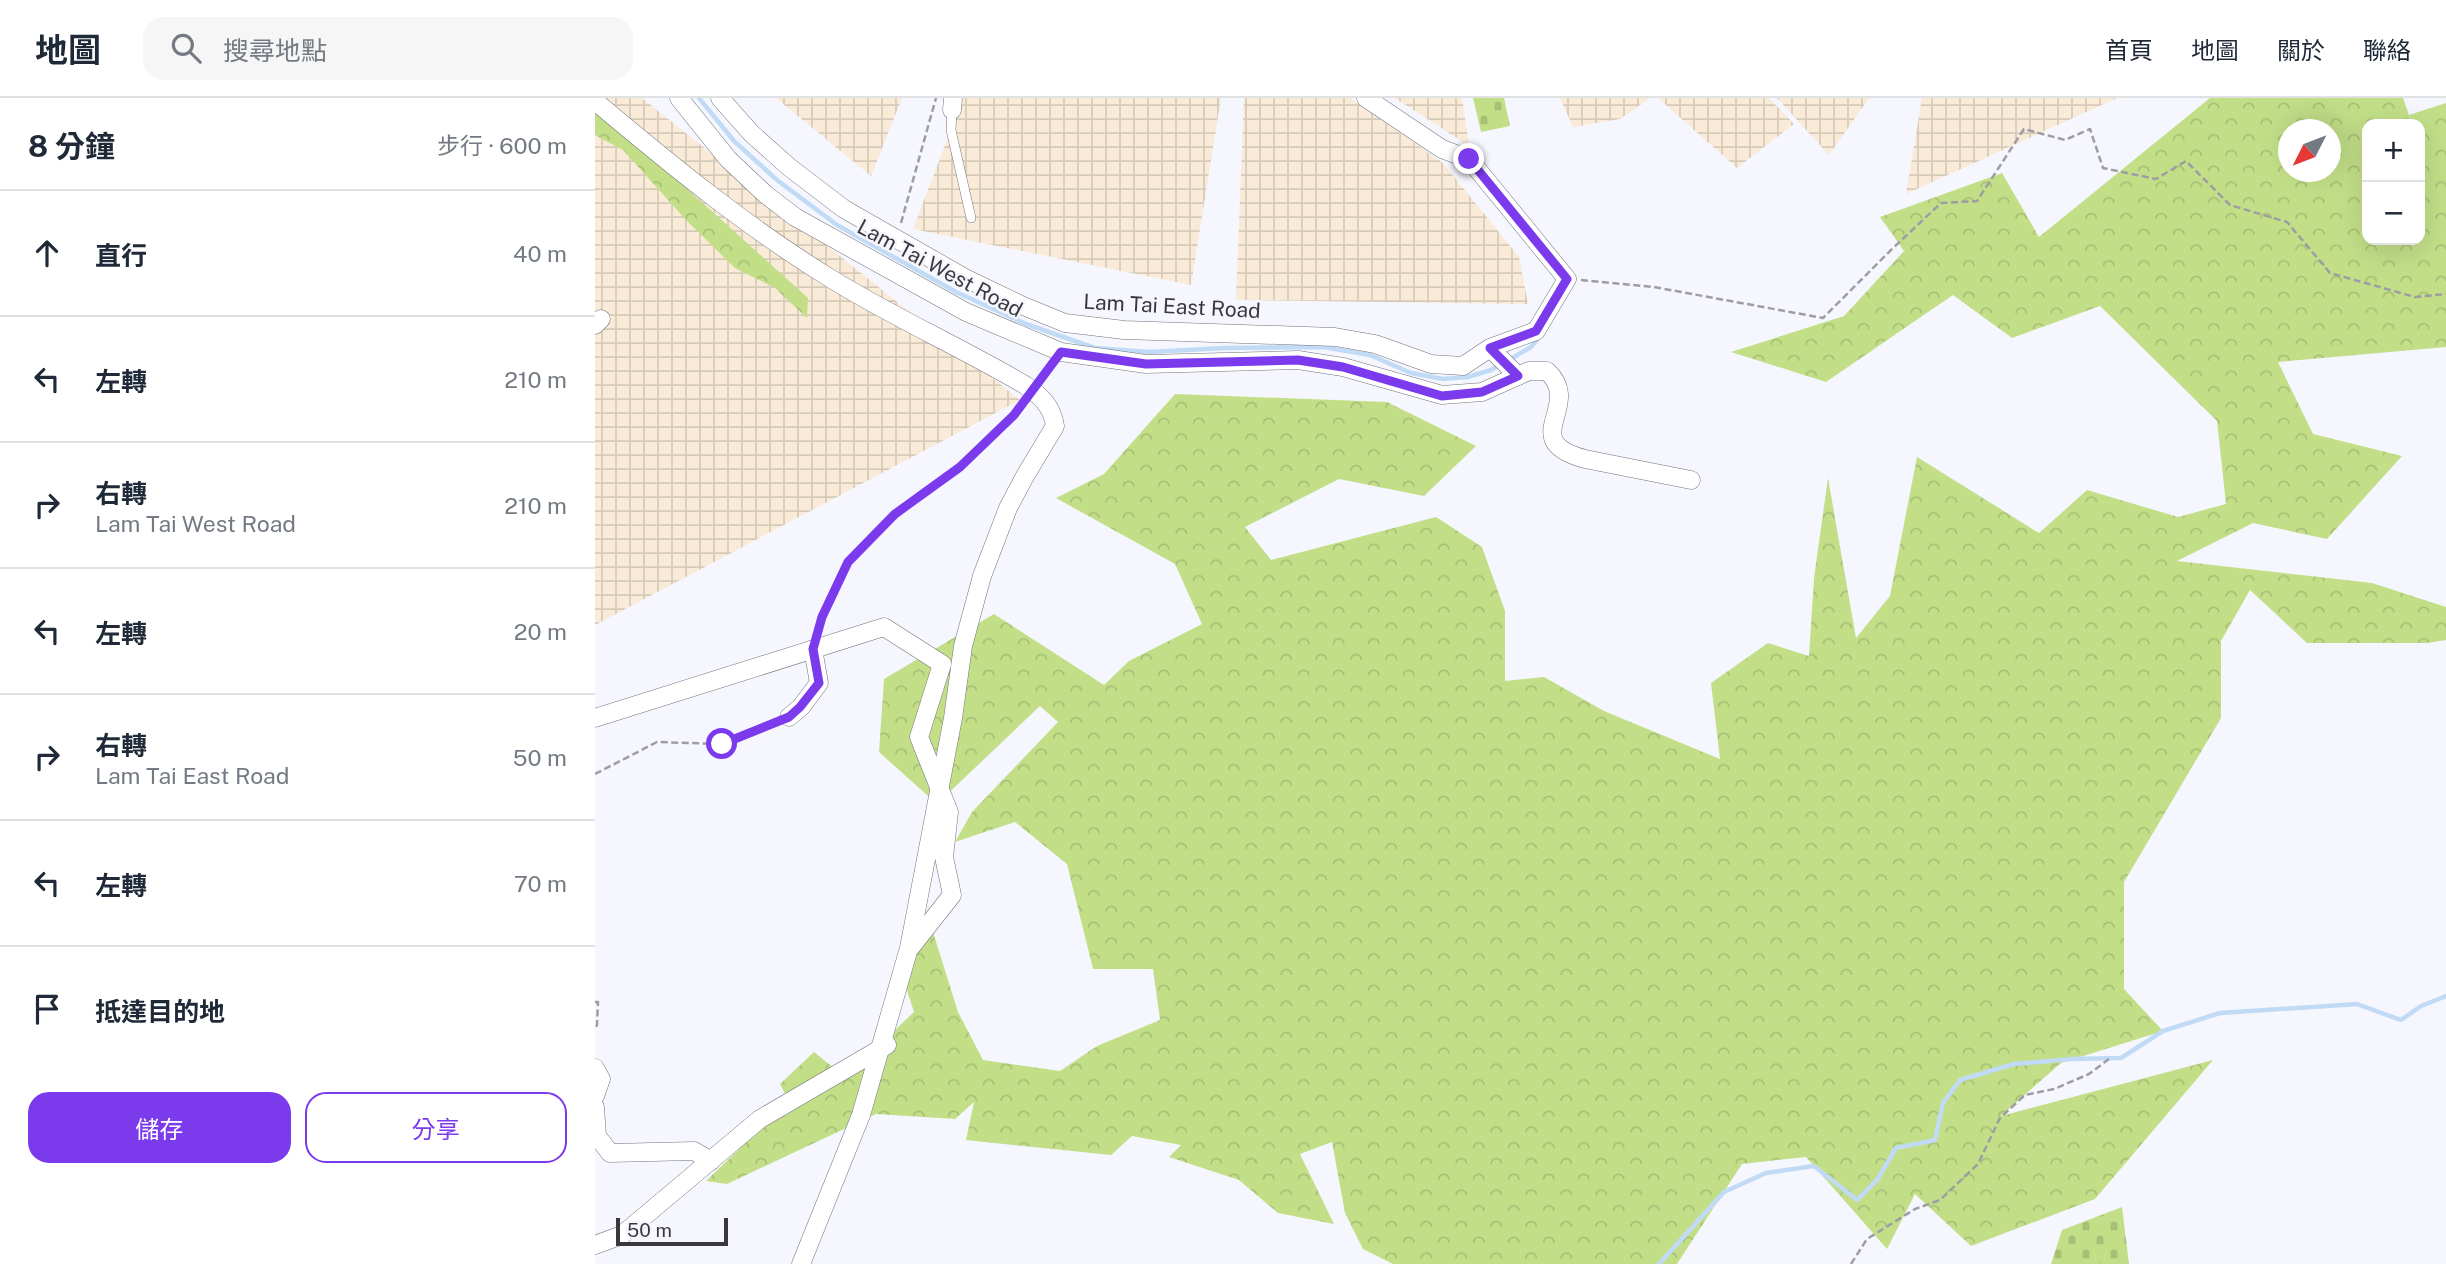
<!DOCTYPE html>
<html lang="zh-TW">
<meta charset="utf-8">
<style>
:root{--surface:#fff;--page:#f6f6f7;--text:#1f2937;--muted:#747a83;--line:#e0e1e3;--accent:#7c3aed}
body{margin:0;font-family:"Public Sans","Noto Sans TC",sans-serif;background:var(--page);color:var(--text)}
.controls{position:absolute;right:21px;top:21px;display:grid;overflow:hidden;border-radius:14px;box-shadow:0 7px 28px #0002}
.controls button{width:63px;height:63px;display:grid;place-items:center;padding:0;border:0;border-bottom:2px solid var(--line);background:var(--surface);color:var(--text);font:35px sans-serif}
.compass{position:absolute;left:1683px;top:21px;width:63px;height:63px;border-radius:50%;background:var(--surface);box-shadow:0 7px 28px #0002;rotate:228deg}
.scale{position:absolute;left:21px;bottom:18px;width:112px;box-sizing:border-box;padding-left:7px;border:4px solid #39393d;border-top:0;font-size:19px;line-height:24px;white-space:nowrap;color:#39393d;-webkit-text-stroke:5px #f6f6fe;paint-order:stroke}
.stop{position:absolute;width:21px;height:21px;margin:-16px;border:5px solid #7c3aed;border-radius:50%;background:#fff}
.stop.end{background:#7c3aed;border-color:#fff;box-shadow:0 2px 7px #0008}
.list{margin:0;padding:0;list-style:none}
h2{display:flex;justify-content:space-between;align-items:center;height:91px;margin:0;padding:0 28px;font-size:30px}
h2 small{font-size:23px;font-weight:400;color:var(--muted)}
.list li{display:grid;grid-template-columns:46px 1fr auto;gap:21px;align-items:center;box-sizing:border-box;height:126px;padding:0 28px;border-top:2px solid var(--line)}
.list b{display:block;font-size:26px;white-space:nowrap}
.list p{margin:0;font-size:23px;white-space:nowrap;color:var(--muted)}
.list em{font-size:23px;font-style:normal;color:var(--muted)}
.actions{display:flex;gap:14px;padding:21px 28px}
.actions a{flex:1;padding:16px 0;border:2px solid var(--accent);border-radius:21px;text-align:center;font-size:24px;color:var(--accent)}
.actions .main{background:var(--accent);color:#fff}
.icon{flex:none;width:38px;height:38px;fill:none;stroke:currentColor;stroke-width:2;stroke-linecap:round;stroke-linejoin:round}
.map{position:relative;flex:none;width:1851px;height:1166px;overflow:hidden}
header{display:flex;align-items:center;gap:42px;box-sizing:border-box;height:98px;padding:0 35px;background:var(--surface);border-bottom:2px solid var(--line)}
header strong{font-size:33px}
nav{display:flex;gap:38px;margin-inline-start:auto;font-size:24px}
.search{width:490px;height:63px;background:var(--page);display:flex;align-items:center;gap:18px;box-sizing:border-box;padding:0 24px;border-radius:21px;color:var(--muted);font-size:26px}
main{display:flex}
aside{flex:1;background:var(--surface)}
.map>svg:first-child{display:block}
.industrial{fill:url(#industrial-grid)}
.forest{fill:url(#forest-crowns);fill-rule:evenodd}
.cemetery{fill:url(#cemetery-stones)}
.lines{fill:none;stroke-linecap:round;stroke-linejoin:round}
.stream{stroke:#c1daf6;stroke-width:4.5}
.lane-casing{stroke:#72737b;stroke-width:10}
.street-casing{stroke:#72737b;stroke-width:19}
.path{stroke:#9d9da3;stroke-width:2.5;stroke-dasharray:7 3.5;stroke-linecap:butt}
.lane{stroke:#fff;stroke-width:9}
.street{stroke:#fff;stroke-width:18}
.route{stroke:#7c3aed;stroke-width:9}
.labels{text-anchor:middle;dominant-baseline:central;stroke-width:5;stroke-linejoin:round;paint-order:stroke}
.street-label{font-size:21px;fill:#39393d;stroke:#f6f6fe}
</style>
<header>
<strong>地圖</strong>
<div class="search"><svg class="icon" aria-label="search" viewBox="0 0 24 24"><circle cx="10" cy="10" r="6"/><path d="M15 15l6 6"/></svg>搜尋地點</div>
<nav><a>首頁</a><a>地圖</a><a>關於</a><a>聯絡</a></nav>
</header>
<main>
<aside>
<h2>8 分鐘<small>步行 · 600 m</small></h2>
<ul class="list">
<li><svg class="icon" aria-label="ahead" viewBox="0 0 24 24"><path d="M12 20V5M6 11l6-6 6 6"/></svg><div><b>直行</b></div><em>40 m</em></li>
<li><svg class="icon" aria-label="left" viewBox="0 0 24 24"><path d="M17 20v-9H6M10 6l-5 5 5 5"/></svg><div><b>左轉</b></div><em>210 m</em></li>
<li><svg class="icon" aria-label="right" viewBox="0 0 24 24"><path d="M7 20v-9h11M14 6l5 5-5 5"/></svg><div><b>右轉</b><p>Lam Tai West Road</p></div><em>210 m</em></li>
<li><svg class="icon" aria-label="left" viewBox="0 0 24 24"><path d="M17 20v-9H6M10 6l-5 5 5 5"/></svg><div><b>左轉</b></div><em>20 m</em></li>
<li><svg class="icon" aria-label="right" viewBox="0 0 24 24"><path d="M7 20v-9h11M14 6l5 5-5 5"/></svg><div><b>右轉</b><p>Lam Tai East Road</p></div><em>50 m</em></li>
<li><svg class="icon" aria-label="left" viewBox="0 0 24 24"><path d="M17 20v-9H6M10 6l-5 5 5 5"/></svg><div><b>左轉</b></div><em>70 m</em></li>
<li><svg class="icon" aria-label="arrive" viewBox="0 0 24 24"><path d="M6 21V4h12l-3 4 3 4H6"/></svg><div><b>抵達目的地</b></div></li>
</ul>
<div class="actions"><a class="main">儲存</a><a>分享</a></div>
</aside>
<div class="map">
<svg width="1851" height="1166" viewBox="0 0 1851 1166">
<defs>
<pattern id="industrial-grid" width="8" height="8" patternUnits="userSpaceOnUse" patternTransform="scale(1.75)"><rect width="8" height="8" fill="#f9ebd7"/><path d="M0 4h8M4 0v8" fill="none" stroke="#d6cab9"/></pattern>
<pattern id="forest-crowns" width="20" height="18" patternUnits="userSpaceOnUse" patternTransform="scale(1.75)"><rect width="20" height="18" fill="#c2df88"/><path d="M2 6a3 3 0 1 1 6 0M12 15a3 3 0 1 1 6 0" fill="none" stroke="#a7c076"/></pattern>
<pattern id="cemetery-stones" width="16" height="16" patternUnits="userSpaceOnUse" patternTransform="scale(1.75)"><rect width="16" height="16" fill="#c2df88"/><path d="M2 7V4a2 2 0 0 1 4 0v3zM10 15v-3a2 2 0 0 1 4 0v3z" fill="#a7c076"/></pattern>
</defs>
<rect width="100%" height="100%" fill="#f6f6fe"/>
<g class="industrial">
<polygon points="0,0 47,0 425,302 0,527"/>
<polygon points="181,0 307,0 276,78"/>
<polygon points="368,0 626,0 596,187 318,131"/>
<polygon points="649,0 755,0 848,65 924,159 933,206 641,202"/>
<polygon points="800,0 867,0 874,48"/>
<polygon points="965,0 1055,0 1025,21 978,29"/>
<polygon points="1063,0 1174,0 1199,26 1142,70"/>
<polygon points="1182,0 1274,0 1234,57"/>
<polygon points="1327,0 1522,0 1311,96"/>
</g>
<g class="forest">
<path d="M1615,0h193l6,17 37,-12v244l-168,15 35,72 89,22 -75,83 -74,-16 -76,38 195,22 74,24v33l-19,3h-120l-57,-53 -29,51v77l-97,164v107l39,42 -102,32 -60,53 212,-56 -118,139 -124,47 -56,-52 -28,55 -81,-92 -64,7 -65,100h-284l-30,-15 -18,-36 -13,-71 -32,12 34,70 -56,-11 -39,-33 -70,-23 12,-12 -49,-9 -21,19 -145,-15 8,-38 -19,17 -79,-5 -149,70 -21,-3 83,-80 -9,-17 34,-32 31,25 69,-65 -15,-46 34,-34 25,80 25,48 77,11 37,-25 63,-26 -7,-51h-60l-26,-105 -52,-42 -60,20 17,-30 86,-90 -18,-16 -103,98 -58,-52 5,-73 110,-65 110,71 25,-24 73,-37 -27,-60 -119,-66 48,-24 71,-80 212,8 89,44 -52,50 -85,-17 -94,48 26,33 165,-43 46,30 23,64v70l39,-4 60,34 116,48 -9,-76 57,-40 41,13 5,-78 14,-100 28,160 34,-42 27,-139 122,76 48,-43 91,27 48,-13 -9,-83 -117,-115 -88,32 -59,-43 -127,87 -95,-30 113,-36 60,-65 -24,-34 122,-44 37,64zM1772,26h53v116h-53zM1694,32h42v42h-42z"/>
<polygon points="0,12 60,62 213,200 212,220 180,190 140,170 92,123 28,52 0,37"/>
</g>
<g class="cemetery">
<polygon points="878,0 909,0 915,28 886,34"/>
<polygon points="1527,1109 1534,1166 1456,1166 1467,1132"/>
</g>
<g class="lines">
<g class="stream">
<polyline points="104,0 139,43 182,82 242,127 361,194 431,226 500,250 554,254 630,250 728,249 775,257 816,275 848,281 873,279 896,272 906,266"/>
<polyline points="914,262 936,249 945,238"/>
<polyline points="1064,1166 1129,1094 1171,1075 1219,1068 1262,1102 1282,1082 1301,1050 1340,1042 1348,1005 1365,982 1419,966 1476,961 1526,960 1568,933 1625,915 1762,906 1806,922 1826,908 1851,898"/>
</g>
<defs>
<polyline id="lane" points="357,12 356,32 376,120"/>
<g id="street">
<path d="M84,0l49,61 37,35 30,23 171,95 95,40 85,12 152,-4 45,7 99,28 40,-3 47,-21h18c38,35 -32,69 38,88l106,21"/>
<polyline points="125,0 156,35 194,69 249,111 370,180 426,207 470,225 529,232 740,239 780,246 836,266 868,268 895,250 941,233 972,181 874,61 847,51 771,0"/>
<path d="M0,3c76,64 153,127 238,179 62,38 129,68 192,105 16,11 27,21 30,41l-30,50 -17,32 -26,68 -19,70 -10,72 -44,230 -48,167 -60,149"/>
<polyline points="357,12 358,0"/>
<polyline points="0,227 6,221"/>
<polyline points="895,250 923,278"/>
<polyline points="194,619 206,609 224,585 218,551"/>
<polyline points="0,620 289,529 347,566 324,639 354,714 349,759 357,797 316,849"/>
<polyline points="0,970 6,981 0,998"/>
<polyline points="0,1009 2,1038 15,1055 99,1053 116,1063"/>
<polyline points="0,1147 27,1137 165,1021 292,947"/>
</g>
</defs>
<use href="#lane" class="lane-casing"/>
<use href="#street" class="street-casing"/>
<g class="path">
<polyline points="306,125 341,0"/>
<polyline points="986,182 1059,189 1228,220 1296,152 1346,105 1382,103 1429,31 1470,42 1495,31 1508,70 1561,81 1591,63 1635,107 1692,124 1735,175 1820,199 1851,196"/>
<polyline points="447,279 455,268"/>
<path d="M223,532c5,-18 20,-54 31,-69 30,-39 73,-63 110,-94 23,-18 46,-41 64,-65"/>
<polyline points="0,676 62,644 127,646 180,625"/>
<polyline points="0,904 3,904 2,927 0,931"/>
<polyline points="1256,1166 1272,1141 1320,1111 1345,1102 1383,1066 1405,1020 1430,997 1459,991 1494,976 1514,961"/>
</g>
<use href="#lane" class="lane"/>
<use href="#street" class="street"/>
</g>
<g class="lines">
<polyline class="route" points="127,646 194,619 205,609 224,585 218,551 227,519 253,464 300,416 365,369 419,317 466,254 551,266 703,262 748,269 847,298 887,294 923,278 895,250 941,233 972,181 874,61"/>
</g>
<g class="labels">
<g class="street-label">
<text transform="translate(345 170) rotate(28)">Lam Tai West Road</text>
<text transform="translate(577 208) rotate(3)">Lam Tai East Road</text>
</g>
</g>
</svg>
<div class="controls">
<button>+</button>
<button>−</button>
</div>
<svg class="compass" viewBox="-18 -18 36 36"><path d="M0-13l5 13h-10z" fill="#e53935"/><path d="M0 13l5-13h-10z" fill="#747a83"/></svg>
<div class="scale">50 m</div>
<div class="stop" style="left:127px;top:646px"></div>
<div class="stop end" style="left:874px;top:61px"></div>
</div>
</main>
